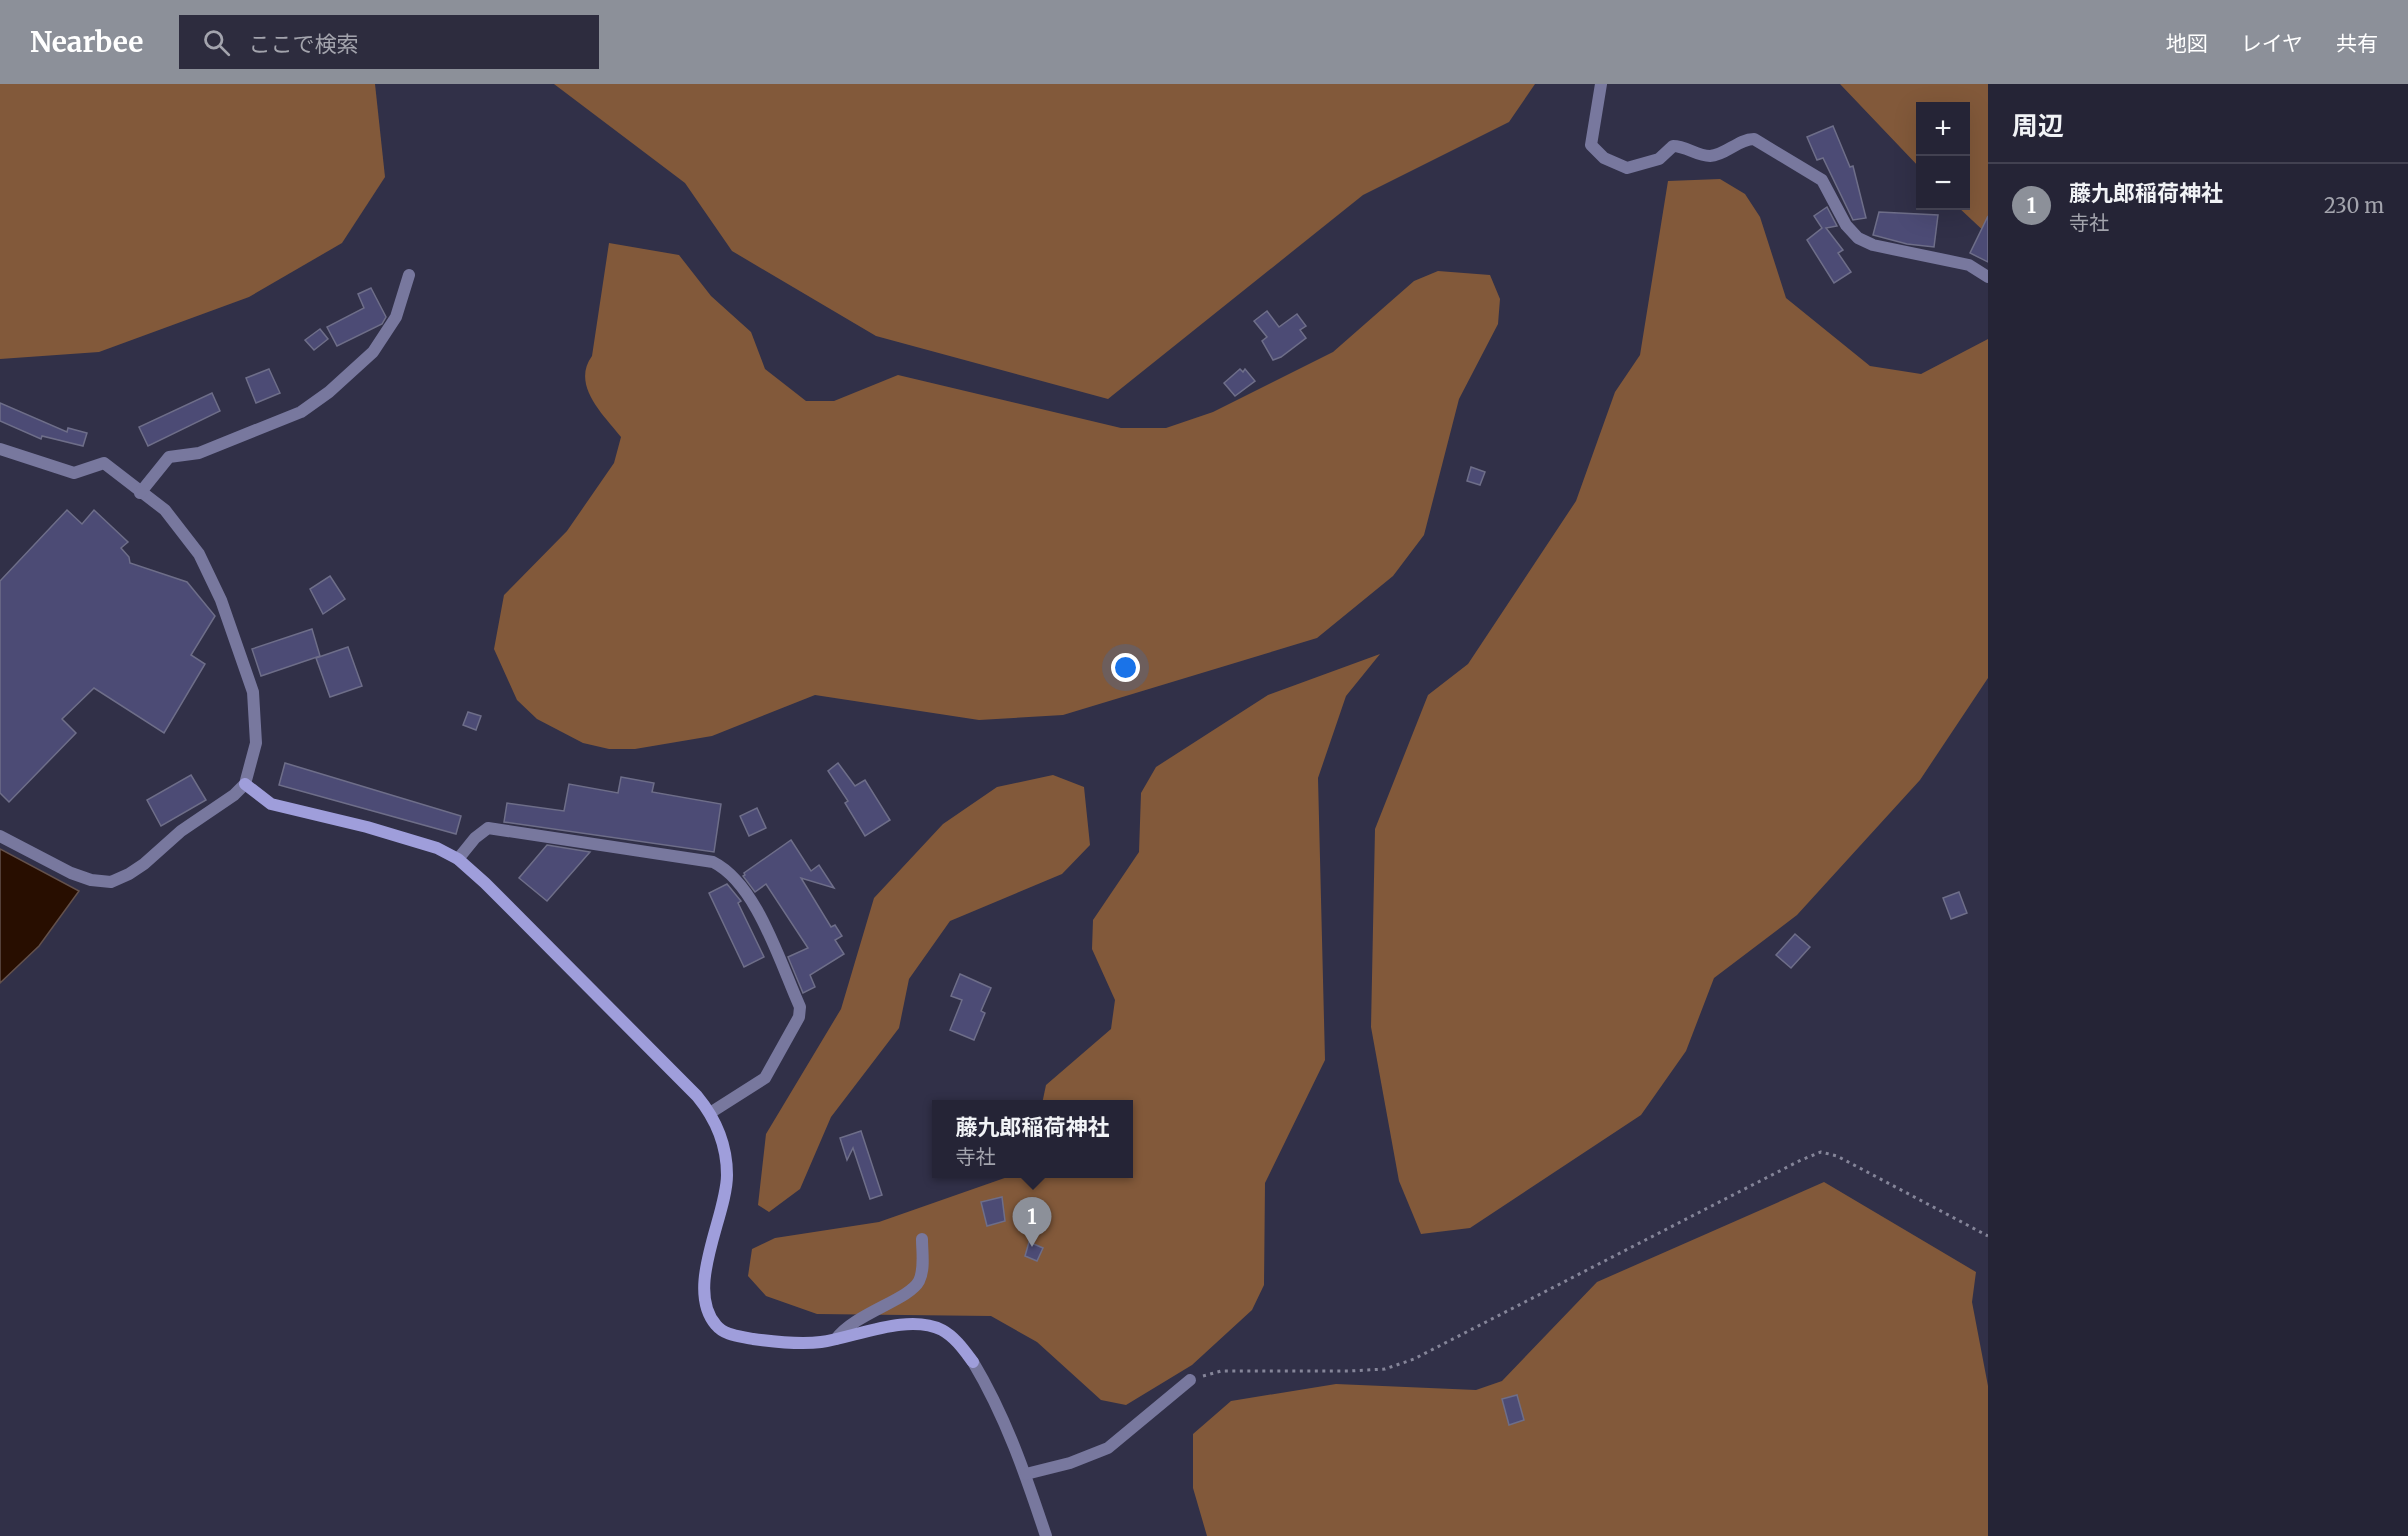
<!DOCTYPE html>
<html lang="ja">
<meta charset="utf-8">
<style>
:root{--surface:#252436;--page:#2d2c3e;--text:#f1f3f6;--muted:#a3a4ad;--line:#424151;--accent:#8c9099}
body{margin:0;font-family:Merriweather,"Noto Sans JP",serif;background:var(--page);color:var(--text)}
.controls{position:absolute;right:18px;top:18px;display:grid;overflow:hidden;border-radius:0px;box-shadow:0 6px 24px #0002}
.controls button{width:54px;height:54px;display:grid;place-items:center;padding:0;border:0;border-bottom:2px solid var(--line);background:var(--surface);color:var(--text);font:30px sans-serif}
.you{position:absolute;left:1126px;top:584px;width:21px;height:21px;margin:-15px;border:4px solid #fff;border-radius:50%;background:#1a73e8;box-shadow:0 0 0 9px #1a73e833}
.badge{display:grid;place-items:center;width:39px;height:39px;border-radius:50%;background:var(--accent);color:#fff;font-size:20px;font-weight:700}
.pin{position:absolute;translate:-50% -50px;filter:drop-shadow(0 2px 3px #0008)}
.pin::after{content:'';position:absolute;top:32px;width:21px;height:18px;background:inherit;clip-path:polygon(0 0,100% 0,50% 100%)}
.popup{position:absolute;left:932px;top:1016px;width:201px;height:78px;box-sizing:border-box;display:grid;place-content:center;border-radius:0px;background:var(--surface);filter:drop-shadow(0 2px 4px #0005);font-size:20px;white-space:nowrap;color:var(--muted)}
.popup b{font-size:22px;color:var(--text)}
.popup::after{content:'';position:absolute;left:50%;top:100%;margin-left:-12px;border:12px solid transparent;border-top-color:var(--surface)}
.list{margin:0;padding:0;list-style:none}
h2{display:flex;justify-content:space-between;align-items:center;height:78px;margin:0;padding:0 24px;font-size:26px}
h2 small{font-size:20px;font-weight:400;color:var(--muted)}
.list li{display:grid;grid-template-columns:39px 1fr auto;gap:18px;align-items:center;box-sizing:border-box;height:84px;padding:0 24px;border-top:2px solid var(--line)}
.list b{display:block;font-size:22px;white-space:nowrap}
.list p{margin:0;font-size:20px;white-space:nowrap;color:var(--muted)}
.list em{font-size:20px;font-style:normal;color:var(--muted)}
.icon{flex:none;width:33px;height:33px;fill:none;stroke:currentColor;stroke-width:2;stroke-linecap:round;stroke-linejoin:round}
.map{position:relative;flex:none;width:1988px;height:1452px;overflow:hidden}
header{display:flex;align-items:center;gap:36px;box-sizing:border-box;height:84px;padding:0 30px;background:var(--accent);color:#fff}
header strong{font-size:28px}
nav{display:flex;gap:33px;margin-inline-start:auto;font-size:21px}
.search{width:420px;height:54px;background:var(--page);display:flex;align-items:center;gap:15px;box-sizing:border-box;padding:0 21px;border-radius:0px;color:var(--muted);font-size:22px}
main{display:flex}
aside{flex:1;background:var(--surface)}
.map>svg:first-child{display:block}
.forest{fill:#82593a}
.water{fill:#280e00;stroke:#63514c;stroke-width:1.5}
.building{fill:#4c4b75;stroke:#6e6e89;stroke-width:1.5}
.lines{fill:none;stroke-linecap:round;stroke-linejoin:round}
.path{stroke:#858599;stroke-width:3;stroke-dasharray:3 4.5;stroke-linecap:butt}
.street{stroke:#78789e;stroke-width:12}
.secondary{stroke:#9f9edb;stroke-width:12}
</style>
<header>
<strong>Nearbee</strong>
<div class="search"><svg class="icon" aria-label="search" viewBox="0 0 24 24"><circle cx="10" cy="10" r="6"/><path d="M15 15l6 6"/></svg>ここで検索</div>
<nav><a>地図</a><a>レイヤ</a><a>共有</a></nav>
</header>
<main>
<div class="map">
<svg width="1988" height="1452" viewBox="0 0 1988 1452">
<rect width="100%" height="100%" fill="#313048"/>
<g class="forest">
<polygon points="0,0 375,0 385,93 342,159 249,213 99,268 0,275"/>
<polygon points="554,0 1535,0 1509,38 1363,111 1108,315 876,252 732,167 685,99"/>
<polygon points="1840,0 1988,0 1988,151 1957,122 1966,122 1966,22 1920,22 1920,84"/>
<polygon points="1720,95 1745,110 1760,133 1786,214 1870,282 1921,290 1988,255 1988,594 1920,696 1797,831 1714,894 1686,967 1641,1031 1470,1144 1421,1150 1399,1097 1371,943 1375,745 1428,611 1468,580 1576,417 1615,308 1640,271 1668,97"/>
<path d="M609,159l70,12 32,41 40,36 14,37 41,32h28l64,-26 223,53h45l47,-16 120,-60 81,-71 24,-10 52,4 10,24 -2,25 -39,75 -35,136 -31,41 -76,62 -254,77 -84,5 -164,-25 -103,41 -77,13h-26l-26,-6 -46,-24 -20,-19 -23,-51 10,-54 63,-64 47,-68 7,-26c-18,-23 -50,-52 -29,-81z"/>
<polygon points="1380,570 1346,612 1318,694 1325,976 1265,1099 1264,1201 1252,1226 1192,1281 1126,1321 1101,1316 1037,1258 991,1232 817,1230 766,1212 748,1192 752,1165 775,1154 879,1138 1016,1090 1128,1090 1128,1020 1042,1020 1046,1001 1111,945 1115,916 1092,865 1093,836 1139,768 1141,709 1156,683 1268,611"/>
<polygon points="1053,691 1084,703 1090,761 1062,790 950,837 909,895 899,944 831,1033 800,1105 769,1128 758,1121 766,1050 841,925 874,814 943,740 997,703"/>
<polygon points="1824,1098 1976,1188 1972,1218 1988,1302 1988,1452 1207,1452 1193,1404 1193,1350 1231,1317 1336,1300 1476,1306 1502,1297 1597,1198"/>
</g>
<polygon class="water" points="0,765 79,807 39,862 0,899"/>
<g class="building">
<polygon points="1833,42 1850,83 1853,82 1866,134 1853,136 1823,74 1817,76 1807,53"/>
<polygon points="1827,123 1837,142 1826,144 1843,166 1838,169 1851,188 1834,199 1807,156 1822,144 1814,132"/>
<polygon points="1879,128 1938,131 1934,163 1907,160 1873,151"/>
<polygon points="1988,132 1988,178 1970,169"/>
<polygon points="371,204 386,233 382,240 337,262 327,243 364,224 358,210"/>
<polygon points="1267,227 1279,243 1297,230 1306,242 1300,246 1306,254 1281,273 1273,276 1262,257 1267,253 1254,237"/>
<polygon points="320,245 328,255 314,266 305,256"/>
<polygon points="269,285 280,309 256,319 246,294"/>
<polygon points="1240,285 1243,288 1245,285 1255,297 1235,312 1224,299"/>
<polygon points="212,309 220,327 148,362 139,343"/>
<polygon points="0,319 67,348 68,344 87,349 83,362 42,352 41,355 0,337"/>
<polygon points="1471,383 1485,388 1480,401 1467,397"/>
<polygon points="67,426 82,440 94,426 128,458 121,464 129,473 130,479 187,498 215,532 191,571 205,580 164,649 94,604 62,635 76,649 9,718 0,709 0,497"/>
<polygon points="330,492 345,515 323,530 310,505"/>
<polygon points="312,545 320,572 261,592 252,565"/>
<polygon points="348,563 362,602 330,613 316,574"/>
<polygon points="468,628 481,632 476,646 463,641"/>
<polygon points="285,679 461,732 456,750 279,701"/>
<polygon points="838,679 855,702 865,696 890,736 865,752 845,719 848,717 828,687"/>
<polygon points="191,691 206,716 161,742 147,716"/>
<polygon points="621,693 654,699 652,708 721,720 714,768 504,738 507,719 564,727 569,700 618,709"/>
<polygon points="757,724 766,744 749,752 740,732"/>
<polygon points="791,756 811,787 819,781 834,804 801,794 831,843 835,841 842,852 835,856 844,870 810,891 815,903 803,909 788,873 808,864 766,800 755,808 743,792 745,791 744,789"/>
<polygon points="547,761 590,768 547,817 519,794"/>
<polygon points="727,800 741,817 738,819 764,873 744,883 709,809"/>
<polygon points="1959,808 1967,829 1951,835 1943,814"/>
<polygon points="1795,850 1810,863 1791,884 1776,871"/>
<polygon points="960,890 991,904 981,927 985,929 974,956 950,946 962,916 951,912"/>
<polygon points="861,1047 882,1111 870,1115 853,1064 847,1076 840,1054"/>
<polygon points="1002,1113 1005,1137 987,1142 981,1118"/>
<polygon points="1029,1158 1043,1164 1037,1177 1025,1172"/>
<polygon points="1517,1311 1524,1336 1509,1341 1502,1315"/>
</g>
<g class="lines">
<polyline class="path" points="1203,1292 1221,1287 1349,1287 1385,1285 1414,1275 1801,1076 1821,1068 1837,1072 1988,1152"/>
<g class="street">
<path d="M1601,0l-10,61 13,13 23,10 32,-9 14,-13c13,0 24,10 37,10 16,-1 28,-17 44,-17l68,41 24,45 12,13 15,7 96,20 19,12"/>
<polyline points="0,365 74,389 104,379 165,426 199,470 221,516 253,608 256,659 245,700 234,711 181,747 144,780 129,790 111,798 91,796 71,789 0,752"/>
<polyline points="140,409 169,373 199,369 301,328 329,308 373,268 396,233 409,191"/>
<path d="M458,775l17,-21 13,-10 225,34c44,22 67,101 87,145l-1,10 -34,61 -55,35"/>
<path d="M836,1255c19,-26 73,-39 83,-58 6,-12 3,-29 3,-42"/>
<path d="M973,1278c33,55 53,114 73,174"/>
<polyline points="1026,1390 1070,1379 1108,1364 1190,1296"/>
</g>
<path class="secondary" d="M245,700l26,20 96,23 70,21 21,11 27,24 212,213c19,23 30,48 30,79 0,41 -43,113 -11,150 9,11 24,11 37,14 22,3 47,6 68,3 35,-5 87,-29 121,-12 13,7 22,20 31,32"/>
</g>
</svg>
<div class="controls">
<button>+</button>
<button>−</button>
</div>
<div class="you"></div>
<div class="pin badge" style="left:1032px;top:1163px">1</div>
<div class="popup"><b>藤九郎稲荷神社</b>寺社</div>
</div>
<aside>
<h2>周辺<small></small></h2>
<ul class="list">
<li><span class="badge">1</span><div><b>藤九郎稲荷神社</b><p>寺社</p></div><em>230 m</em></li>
</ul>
</aside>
</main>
